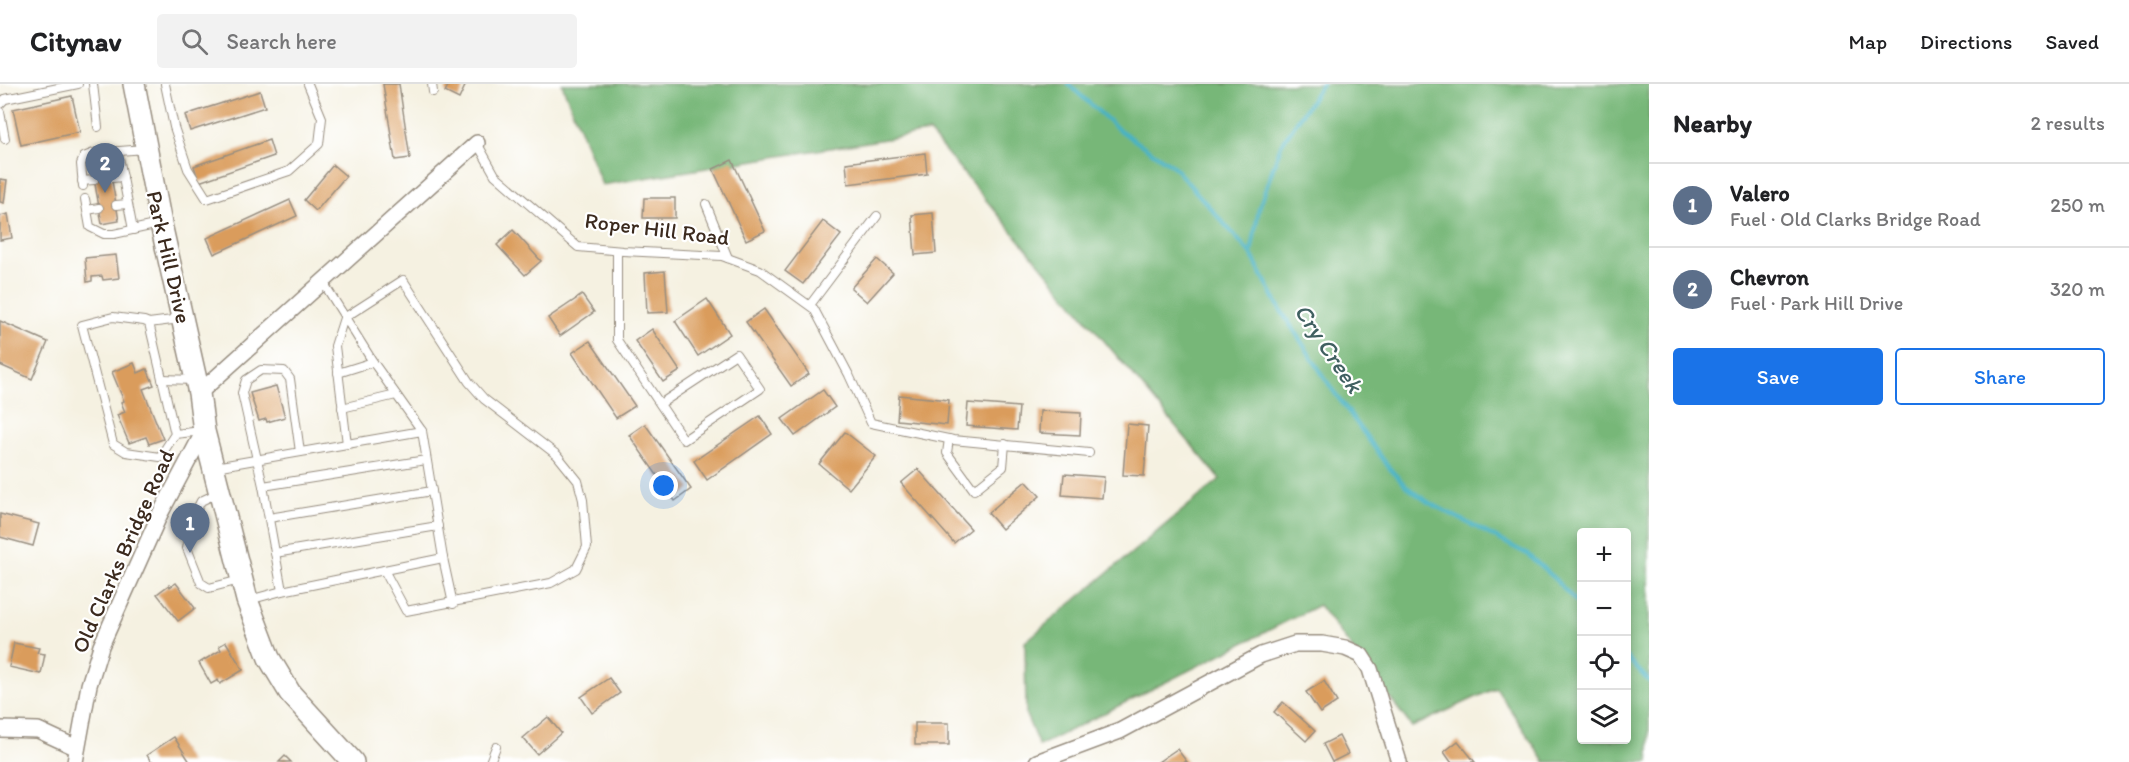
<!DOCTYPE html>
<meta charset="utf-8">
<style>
:root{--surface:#fff;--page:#f2f2f2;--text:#202124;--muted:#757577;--line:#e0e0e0;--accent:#1a73e8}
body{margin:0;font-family:Itim,sans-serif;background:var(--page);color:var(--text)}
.controls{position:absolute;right:18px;bottom:18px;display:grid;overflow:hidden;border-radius:6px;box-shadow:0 3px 9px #0003}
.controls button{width:54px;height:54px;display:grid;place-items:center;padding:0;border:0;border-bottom:2px solid var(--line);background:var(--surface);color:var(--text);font:30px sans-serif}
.you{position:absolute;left:664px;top:402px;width:21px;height:21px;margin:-15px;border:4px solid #fff;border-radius:50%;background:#1a73e8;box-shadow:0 0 0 9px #1a73e833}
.badge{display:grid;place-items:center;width:39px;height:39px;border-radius:50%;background:var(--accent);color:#fff;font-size:20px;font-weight:700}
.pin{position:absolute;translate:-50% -50px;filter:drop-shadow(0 2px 3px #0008)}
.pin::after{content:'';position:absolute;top:32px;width:21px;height:18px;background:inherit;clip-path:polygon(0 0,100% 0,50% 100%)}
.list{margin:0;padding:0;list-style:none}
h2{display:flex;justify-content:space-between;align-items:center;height:78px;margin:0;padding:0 24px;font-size:26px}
h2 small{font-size:20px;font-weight:400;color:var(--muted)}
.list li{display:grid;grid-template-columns:39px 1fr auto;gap:18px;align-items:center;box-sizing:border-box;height:84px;padding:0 24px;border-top:2px solid var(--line)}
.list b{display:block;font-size:22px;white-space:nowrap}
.list p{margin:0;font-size:20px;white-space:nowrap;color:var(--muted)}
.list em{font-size:20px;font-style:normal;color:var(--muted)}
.actions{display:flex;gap:12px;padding:18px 24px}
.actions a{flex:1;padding:14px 0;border:2px solid var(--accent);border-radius:6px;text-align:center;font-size:21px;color:var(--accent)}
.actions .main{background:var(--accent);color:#fff}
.icon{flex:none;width:33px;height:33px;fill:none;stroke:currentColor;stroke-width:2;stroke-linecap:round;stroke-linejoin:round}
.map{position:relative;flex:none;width:1649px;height:678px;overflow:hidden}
header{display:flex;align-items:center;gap:36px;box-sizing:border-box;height:84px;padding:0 30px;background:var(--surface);border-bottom:2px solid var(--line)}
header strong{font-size:28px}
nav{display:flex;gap:33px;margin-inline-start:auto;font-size:21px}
.search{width:420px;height:54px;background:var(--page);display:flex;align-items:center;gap:15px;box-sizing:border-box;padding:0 21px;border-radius:6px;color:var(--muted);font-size:22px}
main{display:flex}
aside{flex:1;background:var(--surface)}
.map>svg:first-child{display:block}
.forest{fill:#77b778;stroke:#59704b;stroke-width:1.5;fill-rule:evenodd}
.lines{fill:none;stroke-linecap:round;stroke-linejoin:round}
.stream{stroke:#47b2c5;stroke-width:4}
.building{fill:#da9c5c}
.lane-casing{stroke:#988e80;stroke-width:10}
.street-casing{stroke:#988e80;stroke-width:18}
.secondary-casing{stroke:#988e80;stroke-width:24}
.lane{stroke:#fff;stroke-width:8}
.street{stroke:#fff;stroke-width:15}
.secondary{stroke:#fff;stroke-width:21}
.labels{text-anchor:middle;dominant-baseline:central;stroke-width:4.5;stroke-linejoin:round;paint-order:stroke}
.street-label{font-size:22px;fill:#3b2a1e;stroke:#fff}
.water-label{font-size:24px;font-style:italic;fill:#406061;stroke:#fff}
</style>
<header>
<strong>Citynav</strong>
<div class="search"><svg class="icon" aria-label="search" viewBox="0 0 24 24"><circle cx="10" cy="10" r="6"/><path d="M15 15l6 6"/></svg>Search here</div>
<nav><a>Map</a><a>Directions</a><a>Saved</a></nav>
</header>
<main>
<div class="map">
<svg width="1649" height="678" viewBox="0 0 1649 678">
<rect width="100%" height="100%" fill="#fff"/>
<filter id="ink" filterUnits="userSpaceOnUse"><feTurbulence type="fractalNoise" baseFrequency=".0167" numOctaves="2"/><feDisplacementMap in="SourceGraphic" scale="12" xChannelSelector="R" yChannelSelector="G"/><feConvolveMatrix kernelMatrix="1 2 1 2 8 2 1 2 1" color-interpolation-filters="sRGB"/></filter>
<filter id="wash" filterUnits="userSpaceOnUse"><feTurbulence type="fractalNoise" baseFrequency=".008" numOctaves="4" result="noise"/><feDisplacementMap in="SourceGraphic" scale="24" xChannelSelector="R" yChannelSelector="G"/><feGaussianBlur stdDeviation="1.35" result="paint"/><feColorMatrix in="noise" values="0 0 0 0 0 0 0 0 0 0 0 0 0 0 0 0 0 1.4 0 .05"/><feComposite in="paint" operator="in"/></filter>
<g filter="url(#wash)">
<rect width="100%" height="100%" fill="#f5f1e1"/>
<path class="forest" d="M562,0h1087v678h-104l-49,-74 -84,39 -93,-122 -280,141 -13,-31 -1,-73 195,-163 -291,-347 -327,53zM1582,448h44v208h-44z"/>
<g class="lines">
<g class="stream">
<polyline points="1068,0 1118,45 1173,82 1251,170 1280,225 1332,305 1390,385 1407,403 1428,418 1527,470 1551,491 1582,524"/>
<polyline points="1251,170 1259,124 1281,61 1322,0"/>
<polyline points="1626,573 1649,597"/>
</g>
</g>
<g id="blocks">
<g class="building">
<polygon points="383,0 399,0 410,74 395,76"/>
<polygon points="449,0 466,0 459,15 445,8"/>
<polygon points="260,7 265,23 190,47 185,31"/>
<polygon points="72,12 80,48 21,61 13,25"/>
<polygon points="269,56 274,72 199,98 194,82"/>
<polygon points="925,69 927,90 848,100 846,79"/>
<polygon points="732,76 765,147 746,156 713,85"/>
<polygon points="109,80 119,137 102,140 92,83"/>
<polygon points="333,81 346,92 316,127 304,116"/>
<polygon points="0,95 7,96 4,119 0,118"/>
<polygon points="644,114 675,114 675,134 643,134"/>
<polygon points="290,116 297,132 214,170 207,154"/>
<polygon points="933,129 936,169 915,171 912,131"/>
<polygon points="8,130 12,154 0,156 0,132"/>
<polygon points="823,137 841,151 803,200 785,187"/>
<polygon points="513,146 541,177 525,191 497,161"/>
<polygon points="116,171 119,194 103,196 102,192 92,193 92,197 87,198 85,174"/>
<polygon points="877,175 893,189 867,218 851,204"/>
<polygon points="665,187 668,228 647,229 645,189"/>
<polygon points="582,211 594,228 560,252 548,234"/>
<polygon points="707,215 730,250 698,272 675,237"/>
<polygon points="764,225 809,290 791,302 746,238"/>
<polygon points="0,237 48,258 32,295 0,281"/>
<polygon points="652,245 680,287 663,298 635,257"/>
<polygon points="590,257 635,322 616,334 572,269"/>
<polygon points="134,279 138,289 147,285 154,301 143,305 163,355 149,360 146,353 129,359 117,331 125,328 121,318 124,317 112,288"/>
<polygon points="276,302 285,333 267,338 266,335 259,337 250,309"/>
<polygon points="823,306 835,323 795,352 782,335"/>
<polygon points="899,311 949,316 947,341 897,336"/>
<polygon points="968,319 1019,323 1017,346 966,342"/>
<polygon points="1040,327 1081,329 1080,351 1039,349"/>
<polygon points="760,332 772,350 707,396 694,377"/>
<polygon points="645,340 691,405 675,417 629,351"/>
<polygon points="1127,340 1148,342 1144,392 1123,391"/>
<polygon points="845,348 876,372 849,405 819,380"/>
<polygon points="918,385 971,445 954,459 901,399"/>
<polygon points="1064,390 1104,393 1102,414 1062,411"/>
<polygon points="1026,397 1040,412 1002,445 988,429"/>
<polygon points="0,430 39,440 33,462 0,453"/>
<polygon points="176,499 195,524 178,537 157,510 169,501 170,503"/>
<polygon points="226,558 243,586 220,600 218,596 211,600 199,579 221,566 219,562"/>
<polygon points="14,559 39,564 37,569 45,570 41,590 9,583"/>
<polygon points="609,594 620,609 592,629 581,613"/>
<polygon points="1324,597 1337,618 1320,629 1306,608"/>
<polygon points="1283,618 1315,647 1306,657 1274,628"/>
<polygon points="548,633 561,649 537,670 523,654"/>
<rect x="915" y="639" width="34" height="22"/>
<polygon points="1339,652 1348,670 1332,678 1323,660"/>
<polygon points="174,653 190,678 151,678 147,671"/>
<polygon points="1458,657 1475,678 1451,678 1444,668"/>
<polygon points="1177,665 1187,678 1158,678"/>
<polygon points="285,672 291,678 279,678"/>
</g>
</g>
</g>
<g filter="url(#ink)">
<use href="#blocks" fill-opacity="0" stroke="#988e80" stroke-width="1.5"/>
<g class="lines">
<defs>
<g id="lane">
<polyline points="93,0 98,43"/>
<polyline points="165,0 174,43 188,85 207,115 289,87 319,60 322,34 308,0"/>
<polyline points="432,0 433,8"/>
<polyline points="0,20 5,15 78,0"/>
<polyline points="0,28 5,55"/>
<polyline points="477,59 495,91 578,163 623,167 722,172 760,186 814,225 849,291 871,339 953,356 1089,369"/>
<polyline points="118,68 133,146"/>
<polyline points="112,94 123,93"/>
<polyline points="82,97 94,96"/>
<polyline points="83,102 81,80 84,73 94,69 145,65"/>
<polyline points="85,115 90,143 104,150 114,150 159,140"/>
<polyline points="706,120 728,174"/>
<polyline points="116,121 127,120"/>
<polyline points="87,126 99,124"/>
<polyline points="617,167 617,256 684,356 760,305 736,270 660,320"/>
<polyline points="323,198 373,278 422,347"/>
<polyline points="810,221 877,132"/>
<polyline points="149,239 175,350 160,373 126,368 113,360 82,241 113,233 144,237 149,239 180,235"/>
<polyline points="338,289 373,278"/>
<polyline points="162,295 195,296"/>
<polyline points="342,324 396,311"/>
<polyline points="175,350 202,347"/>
<polyline points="949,355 947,369 974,406 1003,383 1005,360"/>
<polyline points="347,360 335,262 344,234 403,196 469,298 484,315 557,371 578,397 583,416 587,463 576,485 551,499 406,527 384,486"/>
<polyline points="215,383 422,347 443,474 282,507 249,516"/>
<polyline points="263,402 426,376"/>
<polyline points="218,409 201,417 191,437 187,464 201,499 209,504 240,496"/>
<polyline points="269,434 432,407"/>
<polyline points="275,469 438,442"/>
<polyline points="443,474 453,520"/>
<polyline points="282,507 263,402 242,309 246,296 261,286 284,287 290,295 300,368"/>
<polyline points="490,678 496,663"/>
</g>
<g id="street">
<polyline points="199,309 477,59"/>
<polyline points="0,645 38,646 77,664"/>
<polyline points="75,678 89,601 101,562 160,430 204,347"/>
<polyline points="1037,678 1120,647 1261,571 1295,560 1322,560 1345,564 1361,571 1370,585 1399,678"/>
</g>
<polyline id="secondary" points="134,0 161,140 199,309 204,347 247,516 269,574 290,609 353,678"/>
</defs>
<use href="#lane" class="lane-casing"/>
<use href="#street" class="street-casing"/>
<use href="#secondary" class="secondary-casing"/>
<use href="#lane" class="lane"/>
<use href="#street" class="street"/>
<use href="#secondary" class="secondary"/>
</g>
</g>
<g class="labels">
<g class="street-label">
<text transform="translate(657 145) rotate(7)">Roper Hill Road</text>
<text transform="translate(169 173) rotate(77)">Park Hill Drive</text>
<text transform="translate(123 467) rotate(-66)">Old Clarks Bridge Road</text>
</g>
<g class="water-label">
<text transform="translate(1329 264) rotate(56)">Cry Creek</text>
</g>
</g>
</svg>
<div class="controls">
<button>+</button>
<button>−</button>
<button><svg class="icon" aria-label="locate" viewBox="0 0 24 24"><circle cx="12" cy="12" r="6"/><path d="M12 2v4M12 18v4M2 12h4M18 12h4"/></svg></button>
<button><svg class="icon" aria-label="layers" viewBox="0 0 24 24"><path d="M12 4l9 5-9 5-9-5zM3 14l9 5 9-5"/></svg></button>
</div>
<div class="you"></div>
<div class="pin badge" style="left:190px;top:469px;background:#5c6f8a">1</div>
<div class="pin badge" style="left:105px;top:109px;background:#5c6f8a">2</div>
</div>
<aside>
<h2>Nearby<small>2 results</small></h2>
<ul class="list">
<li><span class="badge" style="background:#5c6f8a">1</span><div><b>Valero</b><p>Fuel · Old Clarks Bridge Road</p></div><em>250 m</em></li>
<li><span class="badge" style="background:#5c6f8a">2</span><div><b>Chevron</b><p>Fuel · Park Hill Drive</p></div><em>320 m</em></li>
</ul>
<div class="actions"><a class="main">Save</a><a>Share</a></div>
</aside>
</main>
